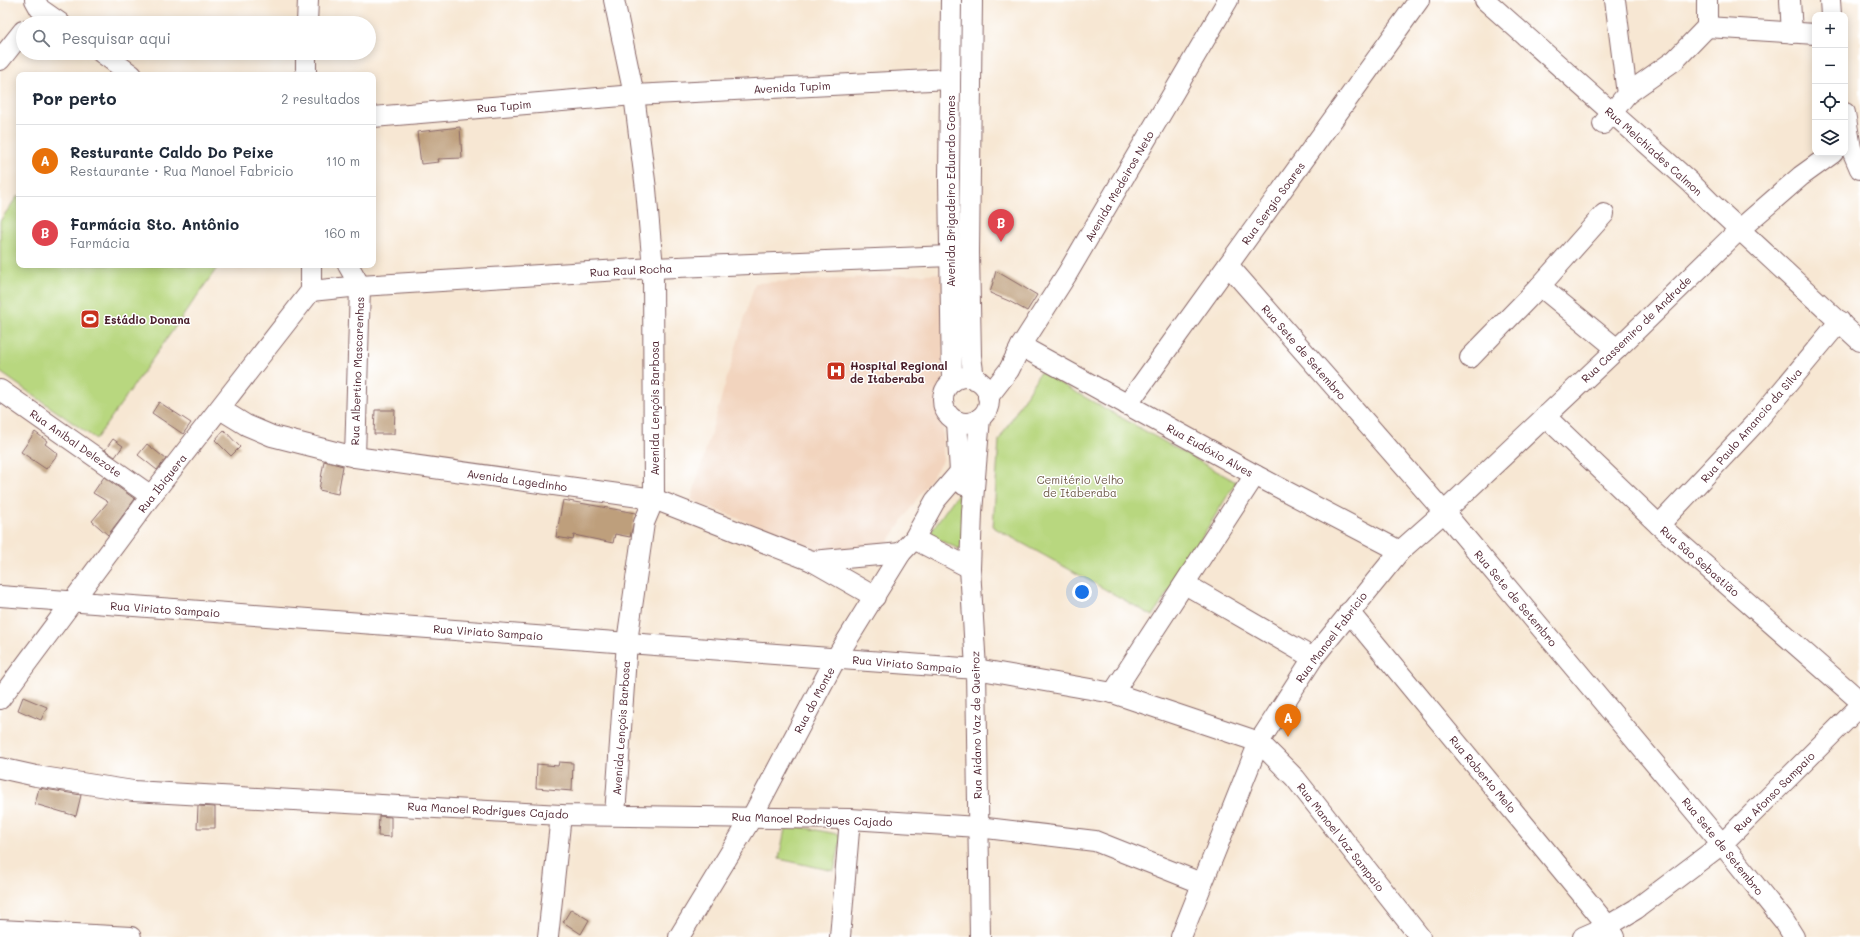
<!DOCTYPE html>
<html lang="pt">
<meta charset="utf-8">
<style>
:root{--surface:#fff;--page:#f2f2f3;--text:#1f2937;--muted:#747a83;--line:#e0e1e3;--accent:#c8321e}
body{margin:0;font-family:Mali,sans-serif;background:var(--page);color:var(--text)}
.controls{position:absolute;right:12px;top:12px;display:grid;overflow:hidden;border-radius:8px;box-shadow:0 2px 10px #0003}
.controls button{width:36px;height:36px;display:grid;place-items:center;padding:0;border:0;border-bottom:1px solid var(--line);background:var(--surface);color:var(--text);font:20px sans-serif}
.you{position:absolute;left:1082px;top:592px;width:14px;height:14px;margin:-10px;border:3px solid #fff;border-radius:50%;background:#1a73e8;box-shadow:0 0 0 6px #1a73e833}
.badge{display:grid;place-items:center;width:26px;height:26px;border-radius:50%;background:var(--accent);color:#fff;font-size:13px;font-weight:700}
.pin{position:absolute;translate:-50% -33px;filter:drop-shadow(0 1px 2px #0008)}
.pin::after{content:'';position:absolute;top:21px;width:14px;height:12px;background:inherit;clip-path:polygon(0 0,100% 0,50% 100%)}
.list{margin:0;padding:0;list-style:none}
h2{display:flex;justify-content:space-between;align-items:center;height:52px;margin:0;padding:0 16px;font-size:17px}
h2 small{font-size:13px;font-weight:400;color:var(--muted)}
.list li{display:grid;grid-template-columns:26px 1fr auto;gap:12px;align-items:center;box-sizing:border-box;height:72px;padding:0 16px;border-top:1px solid var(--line)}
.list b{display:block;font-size:15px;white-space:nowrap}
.list p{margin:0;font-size:13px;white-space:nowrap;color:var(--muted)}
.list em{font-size:13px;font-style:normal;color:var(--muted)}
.icon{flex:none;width:22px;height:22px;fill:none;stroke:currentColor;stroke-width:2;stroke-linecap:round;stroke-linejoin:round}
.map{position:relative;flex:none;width:1860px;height:937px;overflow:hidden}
.search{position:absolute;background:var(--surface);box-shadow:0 2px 10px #0003;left:16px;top:16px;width:360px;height:44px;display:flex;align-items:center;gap:10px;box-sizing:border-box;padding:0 14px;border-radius:22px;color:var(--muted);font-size:15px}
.panel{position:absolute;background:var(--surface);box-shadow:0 2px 10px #0003;left:16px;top:72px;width:360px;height:196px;border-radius:8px}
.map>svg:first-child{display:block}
.built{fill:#f2d4be}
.green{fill:#b8d77f;stroke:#817b55}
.building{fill:#be9f7c}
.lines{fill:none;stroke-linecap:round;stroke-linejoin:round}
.minor-casing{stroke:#876566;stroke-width:22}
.minor{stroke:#fff;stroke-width:20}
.labels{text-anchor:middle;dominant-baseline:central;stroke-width:3;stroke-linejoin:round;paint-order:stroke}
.street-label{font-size:11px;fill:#4a1f2b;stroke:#fff}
.poi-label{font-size:11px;font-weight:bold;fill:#4a1f2b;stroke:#fff;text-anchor:start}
.park-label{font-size:11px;fill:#6b5644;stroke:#fff}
</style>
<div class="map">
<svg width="1860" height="937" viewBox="0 0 1860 937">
<rect width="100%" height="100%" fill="#fff"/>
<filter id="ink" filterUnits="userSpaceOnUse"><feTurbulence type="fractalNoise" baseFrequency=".025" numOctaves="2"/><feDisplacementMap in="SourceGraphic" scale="8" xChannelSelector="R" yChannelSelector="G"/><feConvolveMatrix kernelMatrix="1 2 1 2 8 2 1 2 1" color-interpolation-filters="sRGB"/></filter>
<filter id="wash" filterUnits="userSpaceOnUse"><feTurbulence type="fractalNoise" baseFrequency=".012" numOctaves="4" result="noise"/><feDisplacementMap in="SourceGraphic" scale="16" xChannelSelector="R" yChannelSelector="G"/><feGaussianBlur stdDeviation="0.9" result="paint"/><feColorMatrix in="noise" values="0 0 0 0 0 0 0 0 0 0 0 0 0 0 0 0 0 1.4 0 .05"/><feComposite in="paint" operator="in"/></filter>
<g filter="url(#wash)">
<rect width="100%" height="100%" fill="#f7e7d3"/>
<polygon class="built" points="944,273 943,460 886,545 827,553 691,500 755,283"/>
<g class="green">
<polygon points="19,194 19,265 219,265 96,439 0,372 0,221"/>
<polygon points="1040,372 1236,482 1153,616 993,527 999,440"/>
<polygon points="959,492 963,493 970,548 966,552 932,537 931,531"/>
<polygon points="786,824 842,835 834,871 779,859"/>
</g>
<g id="blocks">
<g class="building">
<polygon points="460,127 462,158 438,159 439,162 421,164 417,132"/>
<polygon points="996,271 1037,295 1027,311 1009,301 990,293"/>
<polygon points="159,402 191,423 183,434 152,413"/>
<polygon points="375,410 395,410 394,434 374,434"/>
<polygon points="224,430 240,447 231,456 215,440"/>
<polygon points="35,432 47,441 45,444 58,454 46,469 21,452"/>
<polygon points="113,439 123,446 115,457 105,450"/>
<polygon points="147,444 166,459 157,470 138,455"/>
<polygon points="324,461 343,466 338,494 319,490"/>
<polygon points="104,477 135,499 108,535 92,521 108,502 93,493"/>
<polygon points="563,500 636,513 630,537 615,534 613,543 574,535 573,540 556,537"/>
<polygon points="23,697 47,707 41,720 18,710"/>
<polygon points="559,762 573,763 572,791 536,788 537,764 558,766"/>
<polygon points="39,788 81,795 76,816 35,804"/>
<polygon points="198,806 215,807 215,828 197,828"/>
<polygon points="379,816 391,817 391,837 378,836"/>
<polygon points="571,909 589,920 581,934 563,922"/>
</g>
</g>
</g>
<g filter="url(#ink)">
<use href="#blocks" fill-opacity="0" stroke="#876566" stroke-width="1"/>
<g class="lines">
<defs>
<g id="minor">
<polyline points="35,0 40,9 60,23"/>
<polyline points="614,0 634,95 646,189 653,268 654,499 644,523 627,642 615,815"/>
<polyline points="951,0 949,178 952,382"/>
<polyline points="972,0 969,253 971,356 974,379"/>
<polyline points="1485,0 1690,182 1711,203 1860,341"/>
<polyline points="1707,0 1707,27"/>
<polyline points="1790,0 1792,33"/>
<polyline points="1830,0 1831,15"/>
<polyline points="307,23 308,0"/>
<polyline points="1707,27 1815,34"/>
<polyline points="102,53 132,75"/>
<polyline points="0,60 23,31"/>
<polyline points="306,75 306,53"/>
<polyline points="1627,94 1675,60 1707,27"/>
<polyline points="1845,113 1851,148 1860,169"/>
<polyline points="373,117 634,95 950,79"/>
<polyline points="1603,124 1627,94 1615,0"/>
<polyline points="348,265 360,286 355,457"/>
<polyline points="1228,265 1444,512 1722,844 1784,921 1794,937"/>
<polyline points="1540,286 1604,214"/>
<polyline points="311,291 360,286 653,268 950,256 969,253"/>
<polyline points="1021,346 1255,475 1400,551"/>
<polyline points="1470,358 1540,286 1617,349"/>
<circle cx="966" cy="400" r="23"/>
<polyline points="0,390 151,496"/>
<polyline points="988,397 1009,370 1021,346 1067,274 1228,0"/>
<polyline points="1127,405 1419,0"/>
<polyline points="220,409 246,425 272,436 355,457 654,499 812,561 875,597"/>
<polyline points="1545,416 1659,525 1860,701"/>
<polyline points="980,418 972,512 970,568 976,669 980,937"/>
<polyline points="957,421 960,472 964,485"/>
<polyline points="1659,525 1756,422 1840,321"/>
<polyline points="914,539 970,568"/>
<polyline points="812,561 901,553"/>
<polyline points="1185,584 1313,658"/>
<polyline points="0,596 976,669 1113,693 1259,742 1295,778 1420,937"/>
<polyline points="1349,612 1608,926 1614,937"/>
<polyline points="1113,693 1255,475"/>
<polyline points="0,699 151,496 311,291 311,265"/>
<polyline points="0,768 36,776 133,791 561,815 850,819 978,827 1095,841 1201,883"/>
<polyline points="0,930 131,937"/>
<polyline points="548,937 561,815"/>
<polyline points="679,937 752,817 836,658 901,553 914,539 935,501 960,472"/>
<polyline points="840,937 850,819"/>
<polyline points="1181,937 1259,742 1313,658 1400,551 1444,512 1617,349 1740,229 1801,176 1833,153"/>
<polyline points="1583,937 1608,926 1636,909 1722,844 1860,706"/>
</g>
</defs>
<use href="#minor" class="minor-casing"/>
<use href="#minor" class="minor"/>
</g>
</g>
<defs>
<symbol id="stadium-square" viewBox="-11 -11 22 22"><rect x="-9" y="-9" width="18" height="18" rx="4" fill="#c8321e" stroke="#fff"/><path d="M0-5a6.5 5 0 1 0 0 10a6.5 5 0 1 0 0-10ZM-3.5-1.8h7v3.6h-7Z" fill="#fff"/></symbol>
<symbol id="hospital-square" viewBox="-11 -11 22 22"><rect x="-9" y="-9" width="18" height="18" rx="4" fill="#c8321e" stroke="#fff"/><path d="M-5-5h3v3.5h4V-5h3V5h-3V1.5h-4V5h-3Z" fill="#fff"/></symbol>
</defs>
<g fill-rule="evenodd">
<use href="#stadium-square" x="79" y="308" width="22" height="22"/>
<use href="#hospital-square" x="825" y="360" width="22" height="22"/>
</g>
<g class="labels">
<g class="street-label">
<text transform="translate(792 87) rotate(-3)">Avenida Tupim</text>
<text transform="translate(504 106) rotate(-5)">Rua Tupim</text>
<text transform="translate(1654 151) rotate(42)">Rua Melchiades Calmon</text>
<text transform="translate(1119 186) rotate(-60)">Avenida Medeiros Neto</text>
<text transform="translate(950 191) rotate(-90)">Avenida Brigadeiro Eduardo Gomes</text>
<text transform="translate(1273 203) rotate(-54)">Rua Sergio Soares</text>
<text transform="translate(631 270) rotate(-3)">Rua Raul Rocha</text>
<text transform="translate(1636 329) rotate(-44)">Rua Cassemiro de Andrade</text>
<text transform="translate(1304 352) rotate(49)">Rua Sete de Setembro</text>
<text transform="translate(357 371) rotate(-88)">Rua Albertino Mascarenhas</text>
<text transform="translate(654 408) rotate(-90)">Avenida Lençóis Barbosa</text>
<text transform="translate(1751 425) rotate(-49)">Rua Paulo Amancio da Silva</text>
<text transform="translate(76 443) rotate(35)">Rua Anibal Delezote</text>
<text transform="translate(1210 450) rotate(29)">Rua Eudóxio Alves</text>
<text transform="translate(517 480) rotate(8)">Avenida Lagedinho</text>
<text transform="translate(162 483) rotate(-52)">Rua Ibiquera</text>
<text transform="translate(1700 561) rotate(41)">Rua São Sebastião</text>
<text transform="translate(1516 598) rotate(50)">Rua Sete de Setembro</text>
<text transform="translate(165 609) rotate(4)">Rua Viriato Sampaio</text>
<text transform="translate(488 632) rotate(4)">Rua Viriato Sampaio</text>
<text transform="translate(1331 637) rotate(-53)">Rua Manoel Fabricio</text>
<text transform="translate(907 664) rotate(5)">Rua Viriato Sampaio</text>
<text transform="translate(814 700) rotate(-62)">Rua do Monte</text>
<text transform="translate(976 725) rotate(-91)">Rua Aidano Vaz de Queiroz</text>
<text transform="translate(621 728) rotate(-86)">Avenida Lençóis Barbosa</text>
<text transform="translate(1483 774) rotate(50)">Rua Roberto Melo</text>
<text transform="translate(1774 792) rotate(-45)">Rua Afonso Sampaio</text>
<text transform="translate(488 810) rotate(3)">Rua Manoel Rodrigues Cajado</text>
<text transform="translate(812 819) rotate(2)">Rua Manoel Rodrigues Cajado</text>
<text transform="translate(1341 837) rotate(52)">Rua Manoel Vaz Sampaio</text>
<text transform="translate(1723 846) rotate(51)">Rua Sete de Setembro</text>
</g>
<g class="poi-label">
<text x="104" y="319">Estádio Donana</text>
<text x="850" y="365">Hospital Regional<tspan x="850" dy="13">de Itaberaba</tspan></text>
</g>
<g class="park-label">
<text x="1080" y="479">Cemitério Velho<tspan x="1080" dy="13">de Itaberaba</tspan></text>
</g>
</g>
</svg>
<div class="controls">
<button>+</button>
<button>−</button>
<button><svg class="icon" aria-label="locate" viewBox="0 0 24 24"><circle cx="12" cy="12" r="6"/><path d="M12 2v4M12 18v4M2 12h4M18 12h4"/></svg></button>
<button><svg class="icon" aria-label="layers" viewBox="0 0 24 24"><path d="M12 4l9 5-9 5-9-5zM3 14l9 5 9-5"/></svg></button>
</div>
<div class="you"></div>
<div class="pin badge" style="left:1288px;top:737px;background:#e8710a">A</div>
<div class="pin badge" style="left:1001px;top:242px;background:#e0444e">B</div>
<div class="search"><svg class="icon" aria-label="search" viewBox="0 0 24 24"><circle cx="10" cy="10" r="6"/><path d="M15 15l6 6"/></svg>Pesquisar aqui</div>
<section class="panel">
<h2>Por perto<small>2 resultados</small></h2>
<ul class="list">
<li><span class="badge" style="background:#e8710a">A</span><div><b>Resturante Caldo Do Peixe</b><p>Restaurante · Rua Manoel Fabricio</p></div><em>110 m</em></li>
<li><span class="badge" style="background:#e0444e">B</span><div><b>Farmácia Sto. Antônio</b><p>Farmácia</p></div><em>160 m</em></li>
</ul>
</section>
</div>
